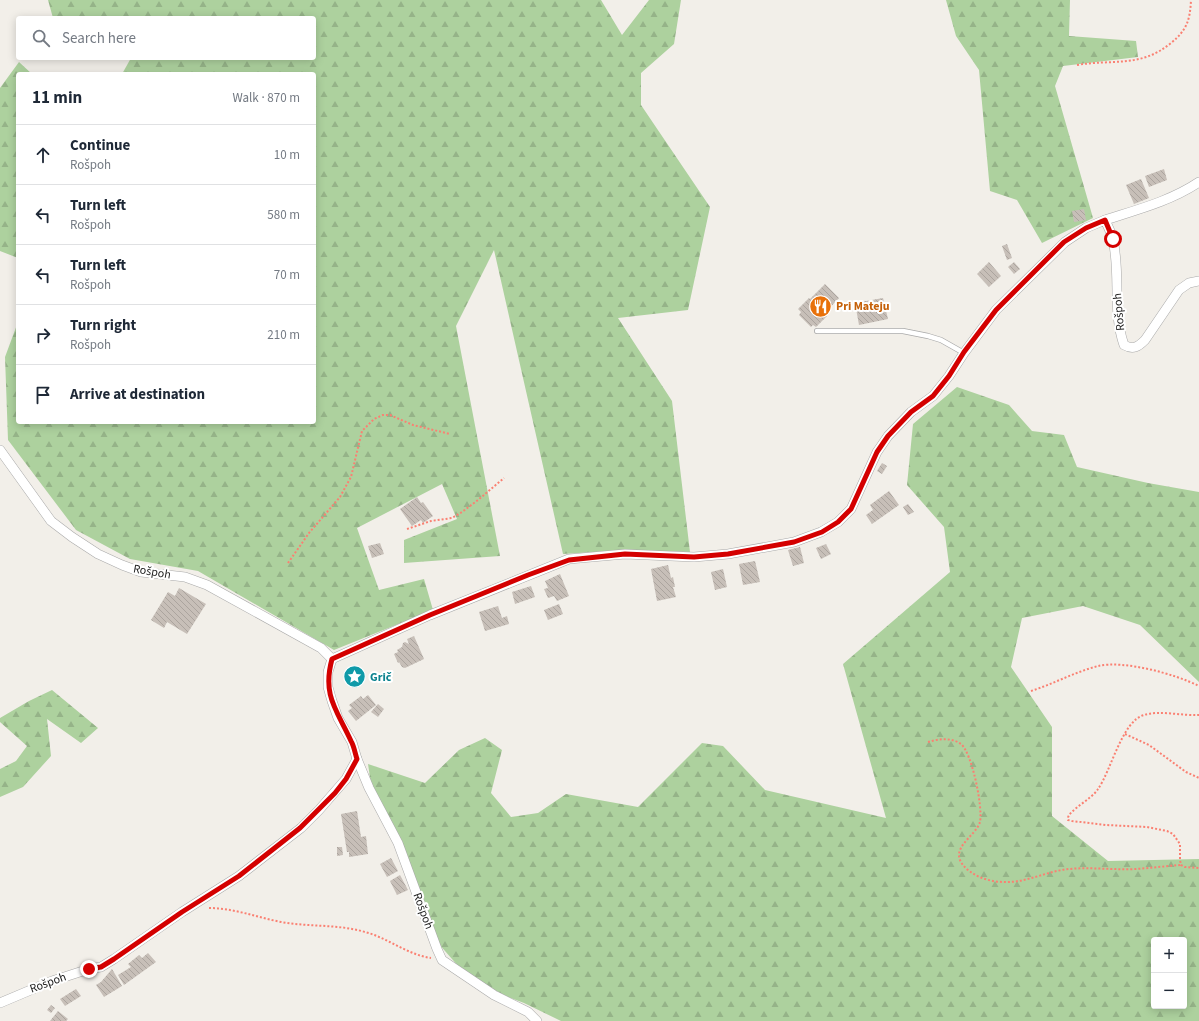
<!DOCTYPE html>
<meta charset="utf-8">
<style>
:root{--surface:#fff;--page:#f2f2f3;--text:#1f2937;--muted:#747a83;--line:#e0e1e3}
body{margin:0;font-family:"Source Sans 3",sans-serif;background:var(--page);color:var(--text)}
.controls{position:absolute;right:12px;bottom:12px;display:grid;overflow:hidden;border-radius:4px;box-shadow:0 2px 10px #0003}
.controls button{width:36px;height:36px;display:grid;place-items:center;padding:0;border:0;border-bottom:1px solid var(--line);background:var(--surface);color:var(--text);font:20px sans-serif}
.stop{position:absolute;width:12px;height:12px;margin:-9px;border:3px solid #d40000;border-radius:50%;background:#fff}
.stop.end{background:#d40000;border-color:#fff;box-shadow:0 1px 4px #0008}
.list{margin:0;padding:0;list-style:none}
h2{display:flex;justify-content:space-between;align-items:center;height:52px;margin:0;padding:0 16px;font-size:17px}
h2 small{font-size:13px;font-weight:400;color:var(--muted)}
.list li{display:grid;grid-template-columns:26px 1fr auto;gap:12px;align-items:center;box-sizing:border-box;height:60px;padding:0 16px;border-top:1px solid var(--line)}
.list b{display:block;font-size:15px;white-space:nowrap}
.list p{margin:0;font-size:13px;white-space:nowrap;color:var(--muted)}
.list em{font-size:13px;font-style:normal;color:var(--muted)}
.icon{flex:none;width:22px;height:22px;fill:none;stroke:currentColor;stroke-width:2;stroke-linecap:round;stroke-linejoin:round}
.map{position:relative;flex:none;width:1199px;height:1021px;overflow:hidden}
.search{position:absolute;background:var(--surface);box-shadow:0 2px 10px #0003;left:16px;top:16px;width:300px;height:44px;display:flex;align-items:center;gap:10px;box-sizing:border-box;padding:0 14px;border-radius:4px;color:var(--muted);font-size:15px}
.panel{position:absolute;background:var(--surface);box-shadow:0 2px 10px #0003;left:16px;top:72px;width:300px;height:352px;border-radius:4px}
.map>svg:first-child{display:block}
.forest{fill:url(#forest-firs);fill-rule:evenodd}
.building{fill:url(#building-back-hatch)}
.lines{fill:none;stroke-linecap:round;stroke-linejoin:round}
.service-casing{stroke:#a9a9a9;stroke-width:6}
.minor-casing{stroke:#a9a9a9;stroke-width:10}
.path{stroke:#fa8072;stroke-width:2;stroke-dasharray:2 2;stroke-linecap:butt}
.service{stroke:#fff;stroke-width:4.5}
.minor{stroke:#fff;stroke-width:9}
.route{stroke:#d40000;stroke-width:5}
.labels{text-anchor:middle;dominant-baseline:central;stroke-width:4;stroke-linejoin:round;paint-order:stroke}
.food-label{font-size:12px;font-weight:bold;fill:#c56008;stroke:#fff;text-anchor:start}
.street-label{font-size:12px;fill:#222;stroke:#fff}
.culture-label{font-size:12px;font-weight:bold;fill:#0d838f;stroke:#fff;text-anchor:start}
</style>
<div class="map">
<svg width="1199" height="1021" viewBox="0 0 1199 1021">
<defs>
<pattern id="forest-firs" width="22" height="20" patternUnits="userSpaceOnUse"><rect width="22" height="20" fill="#add19e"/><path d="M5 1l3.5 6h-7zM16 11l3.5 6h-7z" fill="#95b388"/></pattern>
<pattern id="building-back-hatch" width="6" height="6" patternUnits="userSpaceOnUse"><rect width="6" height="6" fill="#c7bfb8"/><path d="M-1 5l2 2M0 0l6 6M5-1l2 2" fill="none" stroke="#aba49e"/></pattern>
</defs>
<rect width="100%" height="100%" fill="#f2efe9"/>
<g class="forest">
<polygon points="48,0 601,0 622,35 649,0 681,0 674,44 641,73 641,105 710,207 688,310 618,318 672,401 690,552 626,550 563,554 494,250 456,326 500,556 404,563 404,540 457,519 442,484 357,528 379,590 424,579 433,610 334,650 198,571 130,559 76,530 8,440 5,357 18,322 18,422 314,422 314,74 122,74 131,58 314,58 314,18 53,18"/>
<polygon points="946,0 1070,0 1069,36 1136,41 1138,57 1063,66 1055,86 1093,218 1042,243 1017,200 990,191 979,70 956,36"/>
<polygon points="19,62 32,74 18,74 18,258 0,251 0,88"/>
<path d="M957,387l52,18 23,26 32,4 13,32 71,16 51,9v190l-59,-57 -57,-19 -61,12 -11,49 41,60v89l56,45 91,-2v162h-638l-37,-18 -29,-11 -36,-25 -21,-24 -67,-159 -3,-20 57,19 34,-33 26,-12 17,12 -11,43 20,24 27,-4 28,-19 72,13 64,-64 21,3 42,44 121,28 -43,-154 107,-92 -6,-45 -37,-42 6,-61zM1154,940h30v66h-30z"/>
<polygon points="52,690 98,728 81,743 47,719 51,756 23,787 0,797 0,769 16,761 27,746 0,722 0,718 29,701"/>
</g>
<g class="building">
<polygon points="1164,169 1167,180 1149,187 1145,176"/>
<polygon points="1141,179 1149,198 1134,204 1126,185"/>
<polygon points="1084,209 1086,220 1074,222 1072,211"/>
<polygon points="1007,244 1012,258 1007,260 1002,246"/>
<polygon points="989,262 1001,276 989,287 977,274"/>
<polygon points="1014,262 1020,269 1014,274 1008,267"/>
<polygon points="825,284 839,298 825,313 827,316 816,327 813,325 811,327 799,315 801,312 798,309 809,298 810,299"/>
<polygon points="883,298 888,319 859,325 855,303"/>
<polygon points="882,463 887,466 882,474 877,471"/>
<polygon points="889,491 899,505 872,524 866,515 873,510 870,505"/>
<polygon points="417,497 421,503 423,502 433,516 423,523 421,520 412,526 400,509"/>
<polygon points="908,504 914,512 908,515 903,507"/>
<polygon points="380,543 384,554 372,558 368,546"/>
<polygon points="826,544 831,554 821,559 816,548"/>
<polygon points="800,547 804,563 793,566 788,550"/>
<polygon points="755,561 760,582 743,585 739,564"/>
<polygon points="668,565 671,578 673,577 675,587 673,587 676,597 657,601 651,569"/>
<polygon points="723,569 727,587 715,590 711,572"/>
<polygon points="560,574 569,596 557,601 554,596 548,598 544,589 548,588 545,581"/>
<polygon points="531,586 535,597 515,604 512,592"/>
<polygon points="179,588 206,604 187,634 167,622 164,628 151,620 168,592 175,596"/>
<polygon points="559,604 563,614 548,620 544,610"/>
<polygon points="498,606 502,618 507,616 509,624 485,631 479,612"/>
<polygon points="414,636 424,659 405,668 402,667 399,662 398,663 394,654 398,652 397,650 402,647 403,643 405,642 409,644 407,639"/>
<polygon points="368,695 376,705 356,721 348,711 352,708 349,705 361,696 363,699"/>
<polygon points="378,704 384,709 378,717 371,712"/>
<polygon points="357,811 361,837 366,836 368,854 349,857 349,852 347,852 341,814"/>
<polygon points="337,847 342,847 343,855 337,856"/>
<polygon points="391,858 398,871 387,877 380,864"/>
<polygon points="400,875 408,890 397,895 390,881"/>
<polygon points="148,953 156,962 124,985 118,975 131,967 128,964 139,955 142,958"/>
<polygon points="112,969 122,986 104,997 96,985 101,982"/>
<polygon points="76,989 81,996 65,1006 60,999"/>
<polygon points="51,1005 55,1008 51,1013 47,1010"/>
<polygon points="58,1011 68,1019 66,1021 50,1021"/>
</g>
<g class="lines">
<defs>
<polyline id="service" points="817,331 903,331 928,336 941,340 964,353"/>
<g id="minor">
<path d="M1105,220c31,-10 66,-19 94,-38"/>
<polyline points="0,450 51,521 72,537 98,554 122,565 141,572 185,577 207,585 321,648 332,659"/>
<path d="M332,659l98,-44 139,-56 56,-5 69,3 34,-3 66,-12 27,-10 17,-10 13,-13 26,-57 11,-16 23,-24 22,-16 16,-20 15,-23 32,-43 69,-68 21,-14 19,-8c3,7 7,14 8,20 8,35 -1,71 11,105 9,5 14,2 21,-5l34,-50 10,-7 10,-2"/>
<polyline points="332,659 328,672 328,687 332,701 338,718 352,742 357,759 369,788 398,843 437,949 442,960 494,995 528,1012 537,1021"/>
<polyline points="0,1003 52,981 89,969 101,967 114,959 182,912 239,876 301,828 319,810 346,779 357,759"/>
</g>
</defs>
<use href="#service" class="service-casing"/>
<use href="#minor" class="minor-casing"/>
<g class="path">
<path d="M1077,65c35,-6 64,3 94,-22 16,-13 19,-23 20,-43"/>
<polyline points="407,529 431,521 452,518 462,512 478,500 504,478"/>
<polyline points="288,563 309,533 340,497 351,477 362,431 374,419 383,415 390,415 413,425 450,434"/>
<path d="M1031,691c22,-7 44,-19 67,-25 26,-6 77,8 101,20"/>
<path d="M1199,715c-16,1 -40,-5 -55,0 -22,6 -33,56 -46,74 -6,10 -29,21 -30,29v2l4,1 34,4 41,2 20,4 6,3 7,10v16l1,5 4,2 14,1"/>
<polyline points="1125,734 1149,745 1186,772 1199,778"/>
<path d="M928,742c10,-3 23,-5 33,2 11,9 22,63 19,78 -4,14 -31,26 -17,43 9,11 26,17 41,17 22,1 43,-11 65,-13 22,-2 44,1 67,0 15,-1 30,-3 45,-4"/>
<path d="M209,908c24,0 47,9 72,14 28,5 57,2 84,10 23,6 43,23 66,26"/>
</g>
<use href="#service" class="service"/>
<use href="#minor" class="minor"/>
</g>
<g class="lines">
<path class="route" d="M89,969l12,-2 13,-8 68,-47 57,-36 42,-33 19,-15 35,-35 11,-14 11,-20c-2,-6 -3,-13 -6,-18 -14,-31 -29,-45 -19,-82l98,-44 98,-40 41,-15 56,-6 69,3 34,-3 66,-12 28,-10 16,-10 13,-13 26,-57 11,-16 23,-24 22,-16 16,-20 15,-24 32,-42 68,-68 22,-14 19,-8 8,19"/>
</g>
<defs>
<symbol id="restaurant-disc" viewBox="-11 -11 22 22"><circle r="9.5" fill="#e8710a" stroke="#fff"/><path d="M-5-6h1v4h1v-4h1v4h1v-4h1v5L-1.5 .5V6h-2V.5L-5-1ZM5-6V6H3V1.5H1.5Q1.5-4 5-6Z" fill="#fff"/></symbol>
<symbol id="sight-disc" viewBox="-11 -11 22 22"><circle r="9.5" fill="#0f9aa8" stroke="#fff"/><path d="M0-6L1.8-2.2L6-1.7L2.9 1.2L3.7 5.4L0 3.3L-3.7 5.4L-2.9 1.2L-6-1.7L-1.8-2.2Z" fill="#fff"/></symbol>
</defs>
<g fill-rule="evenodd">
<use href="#restaurant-disc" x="808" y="294" width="25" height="25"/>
<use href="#sight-disc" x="342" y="664" width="25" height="25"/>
</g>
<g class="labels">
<g class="food-label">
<text x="836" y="306">Pri Mateju</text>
</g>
<g class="street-label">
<text transform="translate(1119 312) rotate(-95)">Rošpoh</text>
<text transform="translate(152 572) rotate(10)">Rošpoh</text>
<text transform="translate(423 911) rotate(70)">Rošpoh</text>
<text transform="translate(48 983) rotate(-20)">Rošpoh</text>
</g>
<g class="culture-label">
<text x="370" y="677">Grič</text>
</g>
</g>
</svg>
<div class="controls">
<button>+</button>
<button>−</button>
</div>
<div class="stop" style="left:1113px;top:239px"></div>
<div class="stop end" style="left:89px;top:969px"></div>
<div class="search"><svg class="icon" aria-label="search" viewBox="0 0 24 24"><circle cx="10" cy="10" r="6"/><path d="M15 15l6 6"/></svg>Search here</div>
<section class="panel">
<h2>11 min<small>Walk · 870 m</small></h2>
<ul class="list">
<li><svg class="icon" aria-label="ahead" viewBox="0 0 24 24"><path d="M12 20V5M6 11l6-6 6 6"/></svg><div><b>Continue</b><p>Rošpoh</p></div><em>10 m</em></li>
<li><svg class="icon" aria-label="left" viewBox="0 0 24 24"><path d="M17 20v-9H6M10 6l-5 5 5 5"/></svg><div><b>Turn left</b><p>Rošpoh</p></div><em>580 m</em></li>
<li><svg class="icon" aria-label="left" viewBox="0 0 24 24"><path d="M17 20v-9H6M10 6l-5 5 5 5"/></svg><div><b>Turn left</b><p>Rošpoh</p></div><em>70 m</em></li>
<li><svg class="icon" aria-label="right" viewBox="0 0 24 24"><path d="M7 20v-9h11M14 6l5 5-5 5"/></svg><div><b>Turn right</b><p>Rošpoh</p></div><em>210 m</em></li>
<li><svg class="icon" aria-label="arrive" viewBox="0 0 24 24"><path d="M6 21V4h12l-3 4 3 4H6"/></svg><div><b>Arrive at destination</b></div></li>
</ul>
</section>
</div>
